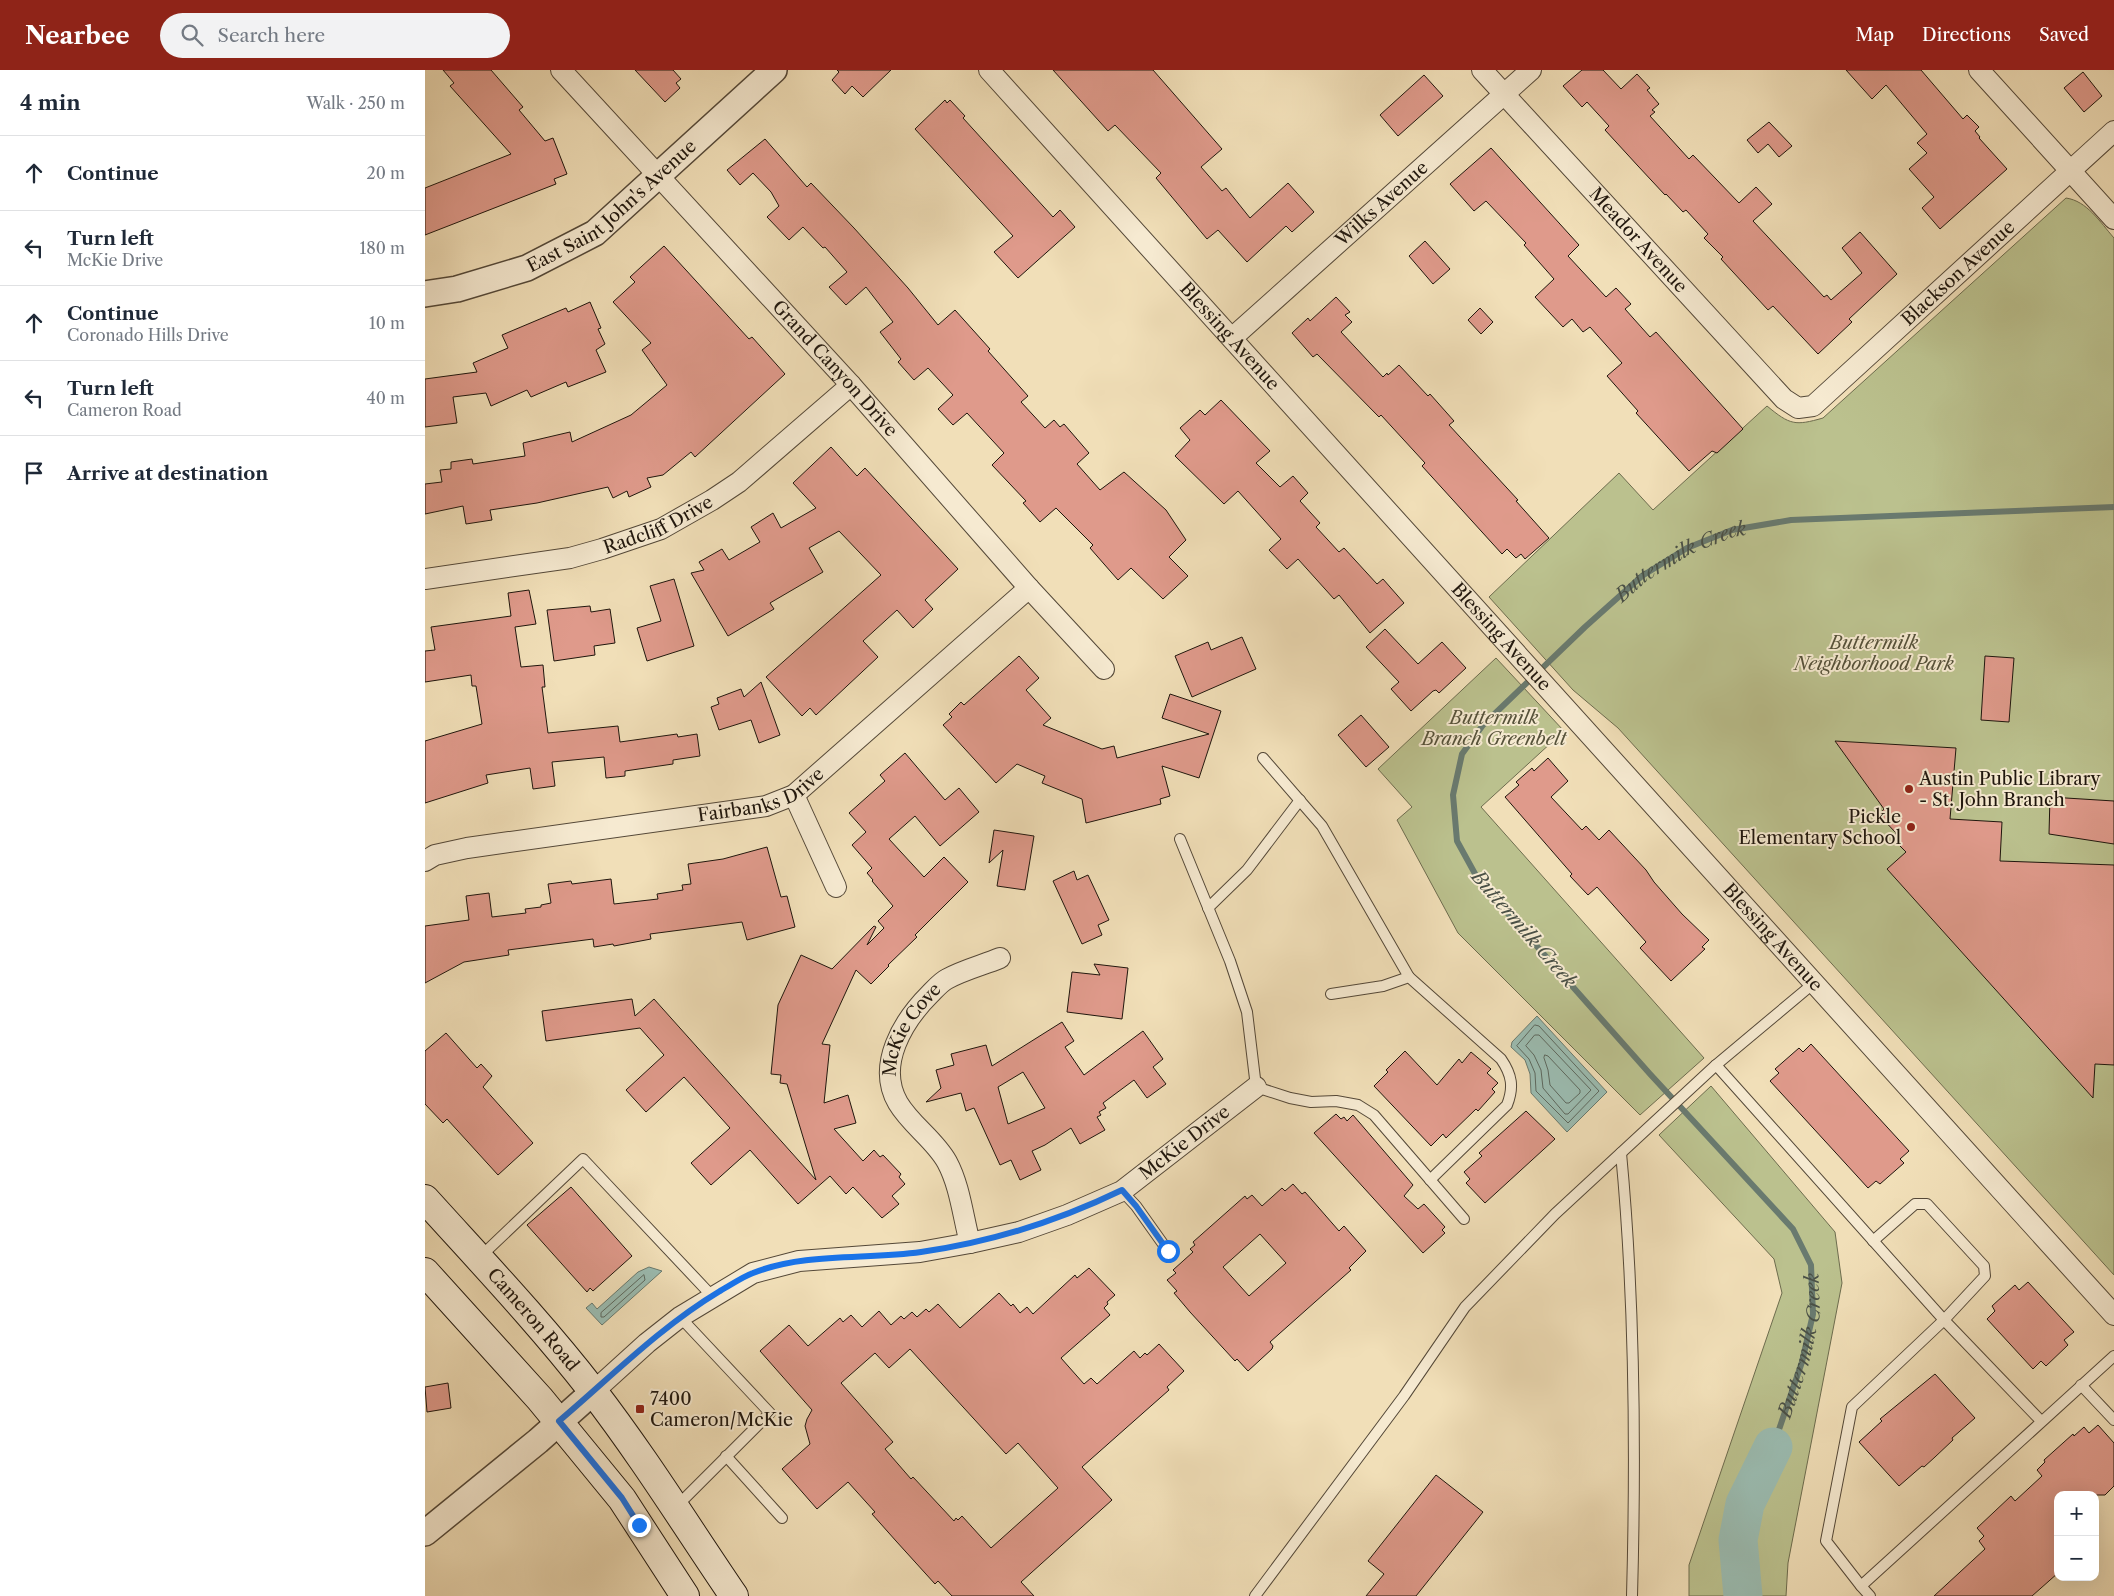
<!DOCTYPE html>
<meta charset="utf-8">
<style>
:root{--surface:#fff;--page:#f2f2f3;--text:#1f2937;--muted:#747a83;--line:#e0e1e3;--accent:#8f2418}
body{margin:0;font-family:"Libre Caslon Text",serif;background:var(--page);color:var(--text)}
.controls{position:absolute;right:15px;bottom:15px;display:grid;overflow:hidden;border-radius:10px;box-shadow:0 5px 20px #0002}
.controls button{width:45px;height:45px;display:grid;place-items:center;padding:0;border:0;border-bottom:1px solid var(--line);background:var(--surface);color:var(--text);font:25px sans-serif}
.stop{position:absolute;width:15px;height:15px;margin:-11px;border:4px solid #1a73e8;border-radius:50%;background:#fff}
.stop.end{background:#1a73e8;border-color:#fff;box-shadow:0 1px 5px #0008}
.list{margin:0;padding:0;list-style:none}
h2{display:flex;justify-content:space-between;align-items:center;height:65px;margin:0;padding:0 20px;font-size:21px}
h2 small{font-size:16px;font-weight:400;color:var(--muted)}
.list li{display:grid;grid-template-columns:32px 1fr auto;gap:15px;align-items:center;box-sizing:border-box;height:75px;padding:0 20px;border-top:1px solid var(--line)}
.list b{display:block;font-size:19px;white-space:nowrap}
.list p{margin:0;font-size:16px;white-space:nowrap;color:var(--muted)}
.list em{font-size:16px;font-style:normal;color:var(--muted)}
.icon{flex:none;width:28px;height:28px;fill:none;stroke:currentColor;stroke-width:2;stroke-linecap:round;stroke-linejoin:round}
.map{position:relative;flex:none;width:1689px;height:1526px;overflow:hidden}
header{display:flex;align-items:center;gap:30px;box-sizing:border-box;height:70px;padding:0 25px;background:var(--accent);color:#fff}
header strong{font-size:24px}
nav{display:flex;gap:28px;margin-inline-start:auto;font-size:18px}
.search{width:350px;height:45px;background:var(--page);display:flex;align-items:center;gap:12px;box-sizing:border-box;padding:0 18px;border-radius:28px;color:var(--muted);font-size:19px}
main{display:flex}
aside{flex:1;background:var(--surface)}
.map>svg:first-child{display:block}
.green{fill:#bbc18e;stroke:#6d6c4e}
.water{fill:#9bbcb1;stroke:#697a6f}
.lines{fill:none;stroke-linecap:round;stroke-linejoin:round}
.shore{stroke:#5d695f;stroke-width:1}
.stream{stroke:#697a6f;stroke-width:6}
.river{stroke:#9bbcb1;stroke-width:39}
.building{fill:#df9a8b;stroke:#1f160d;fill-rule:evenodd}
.service-casing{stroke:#544838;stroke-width:12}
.minor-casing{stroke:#544838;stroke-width:22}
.tertiary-casing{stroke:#544838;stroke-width:28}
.secondary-casing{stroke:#1f160d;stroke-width:30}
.service{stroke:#f6ead1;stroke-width:10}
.minor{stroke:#f6ead1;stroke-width:20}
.tertiary{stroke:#f6ead1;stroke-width:25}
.secondary{stroke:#f6ead1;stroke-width:28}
.route{stroke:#1a73e8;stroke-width:6}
.poi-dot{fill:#8f2418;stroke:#f6ead1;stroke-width:2}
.labels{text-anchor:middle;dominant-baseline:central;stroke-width:4;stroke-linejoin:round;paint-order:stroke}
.street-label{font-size:18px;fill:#1f160d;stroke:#f6ead1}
.park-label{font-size:18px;font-style:italic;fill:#56523a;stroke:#f6ead1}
.poi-label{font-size:18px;fill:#1f160d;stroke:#f6ead1;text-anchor:start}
.water-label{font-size:19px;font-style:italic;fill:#4a5046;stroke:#f6ead1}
</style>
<header>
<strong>Nearbee</strong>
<div class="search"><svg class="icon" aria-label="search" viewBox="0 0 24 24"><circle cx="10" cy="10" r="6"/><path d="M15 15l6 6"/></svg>Search here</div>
<nav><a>Map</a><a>Directions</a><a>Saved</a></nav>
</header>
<main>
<aside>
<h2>4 min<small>Walk · 250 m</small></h2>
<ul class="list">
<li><svg class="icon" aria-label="ahead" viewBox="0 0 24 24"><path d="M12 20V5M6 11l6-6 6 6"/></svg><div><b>Continue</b></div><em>20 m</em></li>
<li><svg class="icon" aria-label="left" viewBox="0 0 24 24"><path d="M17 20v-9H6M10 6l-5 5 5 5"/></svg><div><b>Turn left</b><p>McKie Drive</p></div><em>180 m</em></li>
<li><svg class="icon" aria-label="ahead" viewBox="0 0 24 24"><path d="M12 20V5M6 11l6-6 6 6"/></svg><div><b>Continue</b><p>Coronado Hills Drive</p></div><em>10 m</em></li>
<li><svg class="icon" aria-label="left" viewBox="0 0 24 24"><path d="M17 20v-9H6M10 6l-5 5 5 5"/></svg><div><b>Turn left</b><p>Cameron Road</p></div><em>40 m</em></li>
<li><svg class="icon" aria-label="arrive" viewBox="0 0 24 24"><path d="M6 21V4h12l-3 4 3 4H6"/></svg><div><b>Arrive at destination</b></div></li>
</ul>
</aside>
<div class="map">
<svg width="1689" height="1526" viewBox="0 0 1689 1526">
<rect width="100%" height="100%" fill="#f1dfb8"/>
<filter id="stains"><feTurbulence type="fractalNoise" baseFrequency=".004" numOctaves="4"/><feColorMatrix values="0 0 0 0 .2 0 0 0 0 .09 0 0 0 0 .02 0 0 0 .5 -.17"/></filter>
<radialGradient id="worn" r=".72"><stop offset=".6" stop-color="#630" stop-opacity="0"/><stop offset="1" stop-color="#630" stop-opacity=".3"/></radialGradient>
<g class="green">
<path d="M1641,128c21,3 34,24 48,40v1037l-496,-547 -45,-38 -84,-93 130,-124 34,37 114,-104c23,19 28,20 56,12z"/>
<polygon points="1071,588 1139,661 1056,737 1279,988 1215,1045 1033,863 972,750 987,737 953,699"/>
<polygon points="1286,1016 1410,1162 1417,1213 1363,1493 1361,1526 1264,1526 1264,1495 1357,1223 1349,1189 1234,1065"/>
</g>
<g class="water">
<polygon points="1112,946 1182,1022 1142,1062 1106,1023 1105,1004 1100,990 1086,977 1087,972"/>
<polygon points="224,1197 237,1201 177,1255 161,1238 167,1233 172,1239 213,1202"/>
</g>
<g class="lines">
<g class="shore">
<polygon points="1110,955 1114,956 1174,1021 1143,1053 1111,1021 1110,1003 1104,989 1092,976"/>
<polygon points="1110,965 1114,965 1166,1020 1143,1044 1140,1044 1118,1018 1116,1000 1109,985 1101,976"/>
<polygon points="1120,985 1123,986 1155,1020 1155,1023 1144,1033 1141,1033 1125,1015 1123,1000 1119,988"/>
<polygon points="219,1205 220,1210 179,1247 176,1247 176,1243"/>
</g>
<path class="stream" id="s1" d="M1348,1377l29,-85 11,-48 -2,-49 -18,-36 -143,-155 -171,-193 -22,-40 -4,-46 9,-41 21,-29 102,-98 57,-51 45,-28 45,-18 59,-10 323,-13"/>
<polyline class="river" points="1318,1526 1313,1470 1320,1434 1348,1377"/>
</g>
<g class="building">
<polygon points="18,0 66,0 98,37 94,40 120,71 128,68 142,104 129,109 131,114 0,165 0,118 86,84 25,16 29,13"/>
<polygon points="210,0 248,0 256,9 251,13 255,18 240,32"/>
<polygon points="412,0 466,0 438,27 427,16 420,24 407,10 414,2"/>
<polygon points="628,0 728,0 797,79 776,97 797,121 801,118 825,148 863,113 889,142 867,162 861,156 822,192 793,160 782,169 731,108 736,103 690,55 683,61"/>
<polygon points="1157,0 1178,0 1196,19 1212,4 1225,18 1222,20 1234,34 1227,40 1230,42 1225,46 1264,89 1268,85 1314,133 1331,117 1347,134 1328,151 1399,227 1402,225 1406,230 1437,203 1417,178 1435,162 1472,204 1424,249 1427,252 1393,284 1348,236 1343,240 1296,189 1298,187 1279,168 1283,164 1261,140 1258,142 1241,124 1240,125 1213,96 1180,60 1184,56 1162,32 1157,37 1138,16"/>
<polygon points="1421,0 1496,0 1538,49 1542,45 1554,57 1550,61 1555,67 1554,68 1582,99 1515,159 1497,138 1509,127 1484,99 1502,83 1492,73 1502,64 1461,15 1447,29"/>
<polygon points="1658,2 1677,26 1659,42 1639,18"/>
<polygon points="999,5 1018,26 973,66 955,45"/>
<polygon points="520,30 522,33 525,30 540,46 538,48 628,147 635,140 650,157 593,208 569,182 588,166 490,59"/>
<polygon points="1344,52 1367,76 1354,87 1343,74 1333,83 1322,70"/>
<polygon points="340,69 382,117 386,113 429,158 483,218 513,255 530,240 565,279 563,281 603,326 596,332 620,358 629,350 635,357 639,354 664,383 652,394 675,420 699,402 741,440 761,470 744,487 763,506 738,529 706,498 693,510 665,478 668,475 631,438 615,452 598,433 601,431 567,395 579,383 542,343 528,355 513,339 528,325 503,298 489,310 473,292 476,289 455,262 468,252 441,217 421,235 404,217 422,202 400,177 398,178 378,157 364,170 342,147 354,136 346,122 328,103 315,115 302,100"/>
<polygon points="1066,78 1154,175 1143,186 1181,227 1191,218 1206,234 1200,239 1225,267 1231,262 1318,359 1292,383 1287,381 1264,401 1211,343 1213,341 1182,306 1197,293 1165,257 1158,262 1147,249 1138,257 1110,227 1129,209 1099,175 1101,173 1061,131 1049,141 1025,114"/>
<polygon points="1000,171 1025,199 1008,214 984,186"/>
<polygon points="239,176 324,269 327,267 360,304 270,387 266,382 238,405 222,408 226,417 204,427 202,421 188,428 183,417 112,433 65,440 67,450 41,454 38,436 0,444 0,414 17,412 15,400 26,399 26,392 47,389 48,394 100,386 98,373 145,362 147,372 206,345 242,315 217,280 226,273 188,232 210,212 205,207"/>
<polygon points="911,227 925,242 920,245 927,252 916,262 958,307 962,303 963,305 974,295 1003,326 1005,324 1029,351 1024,355 1093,430 1091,431 1124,468 1100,489 1096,484 1091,488 1082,479 1077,484 997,396 1000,393 956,345 954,347 892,284 888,287 867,263 883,248 885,251"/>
<polygon points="165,232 176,258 173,259 180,274 171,280 181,302 143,317 141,312 106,327 102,320 66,336 61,323 28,327 32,353 0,357 0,309 52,302 48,293 83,278 77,265 141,238 143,242"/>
<polygon points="1055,238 1068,252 1056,264 1043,250"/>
<polygon points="796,330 845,381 831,393 855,417 868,406 883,423 875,431 895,453 891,457 914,482 919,478 952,514 958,509 979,533 945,563 914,525 909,529 873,489 862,499 844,480 856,469 813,421 799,434 750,386 765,370 755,358 775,340 780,345"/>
<polygon points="406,377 432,406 440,398 533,499 500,530 508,539 488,558 472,540 438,571 453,587 391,645 385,638 377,646 341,607 456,505 414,461 384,478 398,502 345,533 349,539 303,566 266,503 279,500 274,492 297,479 304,490 335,472 326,457 348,443 356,458 391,438 368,413"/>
<polygon points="249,509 269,576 222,591 212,558 236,551 225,516"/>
<polygon points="104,520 111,554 90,557 96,597 118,595 120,617 117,617 123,663 193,656 195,672 252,664 253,667 272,664 275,686 248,690 248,694 200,701 200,706 181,708 179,687 127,692 130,716 108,719 105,698 61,705 63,713 0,733 0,671 57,654 51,616 47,616 46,605 0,612 0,581 10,580 6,557 86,546 83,523"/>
<polygon points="165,536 166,542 185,539 190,573 169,576 170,585 129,591 122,540"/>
<polygon points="960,559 993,594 1017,572 1041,598 1014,623 1011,620 1008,621 986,641 966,619 974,612 941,577"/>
<polygon points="817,567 831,599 767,627 750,586 783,572 786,580"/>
<polygon points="594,586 614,608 601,620 626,648 618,655 677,679 689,676 692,688 784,664 737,648 745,624 796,641 774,708 737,696 745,726 735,729 736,734 661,753 657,729 617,713 620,706 592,694 571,713 518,655 527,647 524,644 536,632 539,635"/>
<polygon points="1560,586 1589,588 1584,652 1556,650"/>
<polygon points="336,612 355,665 334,673 326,650 294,660 286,637 294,634 292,628 316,619 319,627"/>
<polygon points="936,645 964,677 941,697 913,665"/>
<polygon points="1410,671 1531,678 1525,749 1577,752 1575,791 1689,795 1689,995 1670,994 1668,1028 1462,799 1481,782 1467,768 1471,763 1454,745 1459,739"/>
<polygon points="480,683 520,730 534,718 554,742 515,776 490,746 464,769 499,807 519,787 543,812 490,865 492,867 463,895 464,896 446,914 431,900 397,974 405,975 399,1033 423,1025 431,1053 409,1059 438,1091 449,1080 455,1087 458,1085 476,1104 474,1107 480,1114 467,1126 474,1134 457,1148 428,1117 421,1124 405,1106 373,1134 325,1080 286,1115 266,1093 305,1058 259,1007 221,1042 201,1020 239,985 215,958 121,971 117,941 207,929 210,946 229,929 391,1110 362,1014 355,1013 356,1005 346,1004 353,935 376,885 407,899 449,856 451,857 442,875 459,858 453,851 468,836 447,811 448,810 442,803 447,798 427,775 441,762 424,743 460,711 455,705"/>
<polygon points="1123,688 1143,711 1126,727 1157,760 1161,756 1174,770 1184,760 1221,800 1229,812 1257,844 1284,870 1277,877 1280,879 1246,911 1215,878 1221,872 1172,817 1163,825 1145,806 1147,804 1080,727 1094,715 1091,712 1107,698 1109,701"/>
<polygon points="1625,727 1689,731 1689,774 1624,764"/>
<polygon points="569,760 609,766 600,820 572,816 578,780 564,793"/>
<polygon points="342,777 356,827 362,826 370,857 322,870 317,852 225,864 226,869 189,876 188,874 169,877 168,869 83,880 84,885 39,892 0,913 0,856 44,850 41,826 64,823 67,847 101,843 100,839 116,837 116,835 126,833 123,814 146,811 147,814 186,809 189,834 233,829 232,824 258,820 257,815 266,814 263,794 298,789"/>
<polygon points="649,801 652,810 663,805 684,850 673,855 677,865 657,874 628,811"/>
<polygon points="669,894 703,898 697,949 642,942 647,902 675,905"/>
<path d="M637,952l12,19 -9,6 19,28 59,-44 20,28 -10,8 13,17 -19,14 -13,-18 -31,23 3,5 -7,4 2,3 -4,2 8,13 -25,14 -9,-16 -26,17 -13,6 9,19 -21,10 -9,-20 -11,5 -26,-57 -8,3 -5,-18 -35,9 15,-14 -5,-18 18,-5 -3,-11 35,-9 6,21zM598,1002l22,36 -37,16 -10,-37z"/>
<polygon points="21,963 52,998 56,994 67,1006 58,1017 108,1073 73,1105 22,1049 18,1053 0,1034 0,981"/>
<polygon points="1386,974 1484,1081 1475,1089 1479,1093 1455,1114 1451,1111 1443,1118 1345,1011 1354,1003 1350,999 1374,978 1378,982"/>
<polygon points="980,981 1012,1015 1034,989 1037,993 1046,982 1066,999 1062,1003 1073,1013 1067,1019 1070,1022 1053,1041 1051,1039 1021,1068 1018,1064 1006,1076 949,1016 963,1002 961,1000"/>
<polygon points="1101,1041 1130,1069 1060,1133 1041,1113 1045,1109 1039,1102 1057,1086 1054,1083"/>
<polygon points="911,1044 916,1049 919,1047 922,1051 928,1045 988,1115 979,1126 993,1139 999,1134 1020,1157 1017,1160 1020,1163 998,1183 889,1063"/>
<path d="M868,1114l9,10 3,-2 34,39 5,-5 22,25 -17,17 2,2 -81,72 3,4 -1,3 -24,22 -11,-12 -2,2 -45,-49 -16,-19 3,-2 -10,-11 9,-7 -3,-3 20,-18 -3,-3 5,-4 -2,-3 52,-46 2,3 5,-4 10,11 20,-18 3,3zM835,1164l26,29 -37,33 -26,-29z"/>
<polygon points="146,1117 207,1186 168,1221 165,1218 162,1222 102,1155"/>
<path d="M664,1198l26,27 -8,7 1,2 -4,4 6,7 -49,43 23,26 7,-6 6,6 37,-33 6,7 5,-5 2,2 12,-11 25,27 -17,16 2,3 -87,77 30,33 -91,82 13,14h-82l-14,-15 -3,3 -39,-43 -24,-27 3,-2 -27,-30 -31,27 -35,-40 28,-25 -5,-18 2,-7 5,-9 -52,-59 29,-26 19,21 32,-28 3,4 8,-7 11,12 17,-16 12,14 10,-9 3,3 8,-7 5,5 9,-8 3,3 9,-8 22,24 39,-35 12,13 2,-2 7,9 7,-6 6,7 42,-39 2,3zM485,1279l96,105 12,-11 40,45 -67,60 -29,-32 -4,4 -2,-2 -2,3 -41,-44 -2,2 -26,-30 8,-7 -52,-59 34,-30 14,15z"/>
<polygon points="1603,1212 1649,1262 1639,1270 1643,1275 1621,1296 1616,1291 1608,1299 1562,1249 1570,1241 1567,1236 1590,1215 1594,1220"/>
<polygon points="1510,1304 1550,1348 1527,1368 1528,1370 1510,1387 1499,1397 1497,1396 1474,1416 1434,1372 1457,1351 1455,1349"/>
<polygon points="23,1313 26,1338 2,1342 0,1317"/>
<polygon points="1673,1355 1689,1373 1689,1416 1680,1425 1633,1425 1633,1503 1607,1526 1509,1526 1560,1479 1554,1471 1559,1466 1552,1458 1586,1426 1590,1431 1617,1406 1612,1400 1620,1392 1619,1390 1648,1364 1649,1366 1659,1357 1664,1363"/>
<polygon points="1011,1405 1058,1442 991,1526 941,1526 959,1504 943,1491"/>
</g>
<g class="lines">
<defs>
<g id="service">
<polyline points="838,688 897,756 984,907"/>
<polyline points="755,769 805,891 822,942 831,1017 865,1028 886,1032 911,1031 933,1035 949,1045 1039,1149"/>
<polyline points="783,838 822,800 875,730"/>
<path d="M906,924l52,-8 26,-9 92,82c11,16 13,28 6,46l-77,75"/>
<polyline points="1291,995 1519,1250 1427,1337 1401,1471 1436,1516"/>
<path d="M1196,1083c14,147 15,295 11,443"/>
<polyline points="697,1121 711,1136 743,1181"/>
<polyline points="1448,1171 1490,1134 1502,1134 1559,1196 1560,1206 1519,1250 1616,1351"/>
<polyline points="54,1188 158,1089 287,1226"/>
<polyline points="1656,1315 1689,1350"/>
<polyline points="301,1386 357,1448"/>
<polyline points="251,1437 345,1343 255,1247"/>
<polyline points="830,1526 979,1326 1040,1237 1130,1144 1291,995 1389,913"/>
<polyline points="1445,1526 1436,1516 1689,1286"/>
</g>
<g id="minor">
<path id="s2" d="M136,0l290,315 178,203 75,81"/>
<path id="s3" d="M564,0l1125,1245"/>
<path id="s4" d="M1057,0l302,329 14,9 15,-2 301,-275"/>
<polyline points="1554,0 1689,149"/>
<path id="s5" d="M807,268l299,-268"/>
<path id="s6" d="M0,509l145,-21 32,-9 59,-20 51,-29 27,-18 112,-97"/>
<polyline points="369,725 411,817"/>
<path id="s7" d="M0,791l10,-6 32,-7 299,-42 28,-11 235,-207"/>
<path id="s8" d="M545,1173c-7,-26 -10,-57 -23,-81 -12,-22 -36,-37 -49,-59 -22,-38 5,-82 32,-109 5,-5 11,-12 17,-15 16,-9 36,-14 53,-21"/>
<path id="s9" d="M168,1322l54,-49 33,-26 73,-44 46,-12 121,-9 50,-9 49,-11 48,-17 55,-24 134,-104"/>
</g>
<g id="tertiary">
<path id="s10" d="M0,224l32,-5 70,-21 68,-35 179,-163"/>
<polyline points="0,1463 113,1371 168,1322"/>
</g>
<g id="secondary">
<path id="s11" d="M0,1129c57,63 115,124 167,191 51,66 95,137 142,206"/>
<polyline points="0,1202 115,1329 197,1429 260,1526"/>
</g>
</defs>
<use href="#service" class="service-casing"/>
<use href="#minor" class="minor-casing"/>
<use href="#tertiary" class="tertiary-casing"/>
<use href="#secondary" class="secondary-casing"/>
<use href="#service" class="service"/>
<use href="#minor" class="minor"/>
<use href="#tertiary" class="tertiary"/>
<use href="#secondary" class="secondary"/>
</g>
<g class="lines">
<path class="route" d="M214,1455l-17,-27 -63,-77c53,-45 101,-94 161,-130 11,-6 22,-14 33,-18 53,-21 113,-13 168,-21 71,-10 137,-31 201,-62l14,16 32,45"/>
</g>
<g class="poi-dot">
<circle cx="1484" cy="719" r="5"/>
<circle cx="1486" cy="757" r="5"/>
<rect x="210" y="1334" width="10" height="10" rx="2.5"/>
</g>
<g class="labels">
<g class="street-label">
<text stroke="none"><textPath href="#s10" startOffset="211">East Saint John's Avenue</textPath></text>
<text stroke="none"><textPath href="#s5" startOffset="201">Wilks Avenue</textPath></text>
<text stroke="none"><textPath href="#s4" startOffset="231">Meador Avenue</textPath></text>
<text stroke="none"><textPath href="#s4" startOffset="675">Blackson Avenue</textPath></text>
<text stroke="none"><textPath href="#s3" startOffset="359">Blessing Avenue</textPath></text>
<text stroke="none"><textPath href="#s2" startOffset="405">Grand Canyon Drive</textPath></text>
<text stroke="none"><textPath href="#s6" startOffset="241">Radcliff Drive</textPath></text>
<text stroke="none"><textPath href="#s3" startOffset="764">Blessing Avenue</textPath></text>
<text stroke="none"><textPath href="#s7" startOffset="345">Fairbanks Drive</textPath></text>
<text stroke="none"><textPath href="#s3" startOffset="1169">Blessing Avenue</textPath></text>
<text stroke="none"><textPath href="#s8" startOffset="242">McKie Cove</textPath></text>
<text stroke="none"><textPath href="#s9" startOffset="660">McKie Drive</textPath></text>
<text stroke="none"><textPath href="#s11" startOffset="162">Cameron Road</textPath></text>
</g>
<g class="park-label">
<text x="1449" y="573">Buttermilk<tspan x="1449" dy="21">Neighborhood Park</tspan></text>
<text x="1069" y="648">Buttermilk<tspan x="1069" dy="21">Branch Greenbelt</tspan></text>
</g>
<g class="poi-label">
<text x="1494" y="709">Austin Public Library<tspan x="1494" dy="21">- St. John Branch</tspan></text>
<text x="1476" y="747" text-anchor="end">Pickle<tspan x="1476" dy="21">Elementary School</tspan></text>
<text x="225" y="1329">7400<tspan x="225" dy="21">Cameron/McKie</tspan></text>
</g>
<g class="water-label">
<text stroke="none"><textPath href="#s1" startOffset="1126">Buttermilk Creek</textPath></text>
<text transform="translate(1099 859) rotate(49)">Buttermilk Creek</text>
<text stroke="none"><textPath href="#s1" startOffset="106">Buttermilk Creek</textPath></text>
</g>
</g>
<rect width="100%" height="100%" filter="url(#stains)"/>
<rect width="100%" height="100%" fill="url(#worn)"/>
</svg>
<div class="controls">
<button>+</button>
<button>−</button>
</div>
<div class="stop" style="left:743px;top:1181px"></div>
<div class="stop end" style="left:214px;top:1455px"></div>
</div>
</main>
